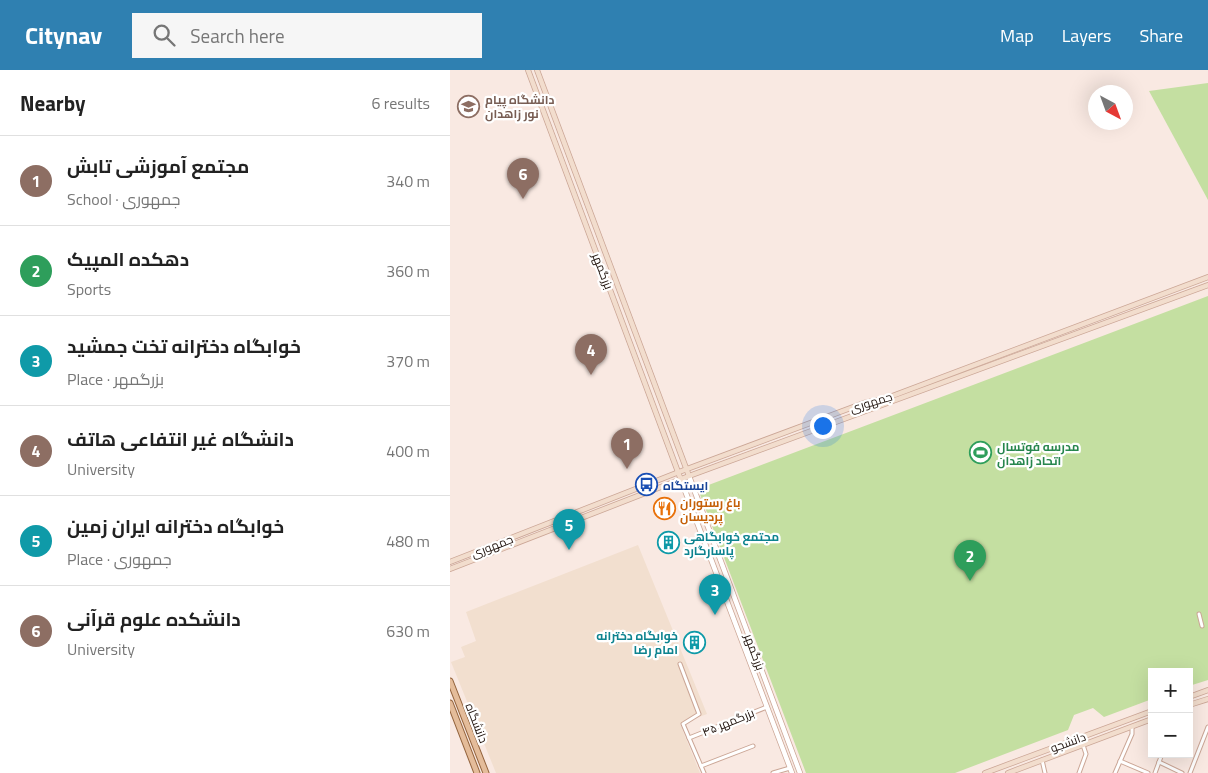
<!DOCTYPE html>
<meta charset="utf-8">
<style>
:root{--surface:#fff;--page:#f6f6f6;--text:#222;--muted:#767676;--line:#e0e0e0;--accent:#2f80b1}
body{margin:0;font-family:"Titillium Web",Cairo,sans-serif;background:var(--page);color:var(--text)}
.controls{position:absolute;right:15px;bottom:15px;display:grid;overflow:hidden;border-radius:0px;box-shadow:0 5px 20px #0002}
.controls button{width:45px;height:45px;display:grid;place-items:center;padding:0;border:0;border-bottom:1px solid var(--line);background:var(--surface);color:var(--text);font:25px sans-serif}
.compass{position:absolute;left:638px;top:15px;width:45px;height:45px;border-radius:50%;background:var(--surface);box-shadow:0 5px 20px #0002;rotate:139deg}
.you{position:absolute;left:372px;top:355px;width:18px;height:18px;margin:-12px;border:4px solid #fff;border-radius:50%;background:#1a73e8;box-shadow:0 0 0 8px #1a73e833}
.badge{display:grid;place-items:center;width:32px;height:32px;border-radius:50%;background:var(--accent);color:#fff;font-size:16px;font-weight:700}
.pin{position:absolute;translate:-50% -41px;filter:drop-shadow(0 1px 2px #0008)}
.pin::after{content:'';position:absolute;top:26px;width:18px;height:15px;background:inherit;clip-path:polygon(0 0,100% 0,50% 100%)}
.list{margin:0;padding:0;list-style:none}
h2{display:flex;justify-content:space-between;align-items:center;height:65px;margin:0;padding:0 20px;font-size:21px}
h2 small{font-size:16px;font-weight:400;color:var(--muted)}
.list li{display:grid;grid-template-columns:32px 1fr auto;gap:15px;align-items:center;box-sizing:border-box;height:90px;padding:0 20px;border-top:1px solid var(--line)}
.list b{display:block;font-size:19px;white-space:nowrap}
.list p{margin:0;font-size:16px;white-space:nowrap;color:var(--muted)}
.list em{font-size:16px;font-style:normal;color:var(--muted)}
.icon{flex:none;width:28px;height:28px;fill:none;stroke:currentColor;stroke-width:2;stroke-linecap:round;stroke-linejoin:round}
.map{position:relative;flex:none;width:758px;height:703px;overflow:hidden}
header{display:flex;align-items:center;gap:30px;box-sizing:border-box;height:70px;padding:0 25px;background:var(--accent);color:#fff}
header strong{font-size:24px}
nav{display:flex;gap:28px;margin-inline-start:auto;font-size:18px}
.search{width:350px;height:45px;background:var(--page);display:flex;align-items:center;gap:12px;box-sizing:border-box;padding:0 18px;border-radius:0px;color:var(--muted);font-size:19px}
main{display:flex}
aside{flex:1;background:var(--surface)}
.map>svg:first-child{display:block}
.commercial{fill:#f2dfcf}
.green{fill:#c4dfa1}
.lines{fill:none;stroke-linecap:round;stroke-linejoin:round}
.minor-casing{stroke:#cba696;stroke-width:5}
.tertiary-casing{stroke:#cba696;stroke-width:6}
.secondary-casing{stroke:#cba696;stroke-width:6}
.primary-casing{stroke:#93633d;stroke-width:7}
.minor{stroke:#fff;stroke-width:3}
.tertiary{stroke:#fff;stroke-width:4.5}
.secondary{stroke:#f2ddcd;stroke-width:4.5}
.primary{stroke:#e4bc9a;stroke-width:5}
.labels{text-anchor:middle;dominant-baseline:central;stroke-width:4.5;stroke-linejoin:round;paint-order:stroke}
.education-label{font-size:12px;font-weight:bold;fill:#785e54;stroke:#fff;text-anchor:start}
.street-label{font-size:12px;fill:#1f120c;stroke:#fff}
.leisure-label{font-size:12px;font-weight:bold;fill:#27864d;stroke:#fff;text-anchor:start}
.transit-label{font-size:12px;font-weight:bold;fill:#164399;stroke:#fff;text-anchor:start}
.food-label{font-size:12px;font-weight:bold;fill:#c56008;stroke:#fff;text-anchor:start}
.culture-label{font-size:12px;font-weight:bold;fill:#0d838f;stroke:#fff;text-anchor:start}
</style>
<header>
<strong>Citynav</strong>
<div class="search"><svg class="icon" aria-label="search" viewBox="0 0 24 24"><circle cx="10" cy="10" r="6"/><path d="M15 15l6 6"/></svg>Search here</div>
<nav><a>Map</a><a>Layers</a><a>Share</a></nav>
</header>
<main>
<aside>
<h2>Nearby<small>6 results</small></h2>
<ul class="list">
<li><span class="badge" style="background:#8d6e63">1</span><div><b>مجتمع آموزشی تابش</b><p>School · جمهوری</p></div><em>340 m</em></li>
<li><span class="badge" style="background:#2e9e5b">2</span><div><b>دهکده المپیک</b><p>Sports</p></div><em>360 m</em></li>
<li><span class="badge" style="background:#0f9aa8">3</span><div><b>خوابگاه دخترانه تخت جمشید</b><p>Place · بزرگمهر</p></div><em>370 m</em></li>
<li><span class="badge" style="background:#8d6e63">4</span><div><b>دانشگاه غیر انتفاعی هاتف</b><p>University</p></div><em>400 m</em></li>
<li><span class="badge" style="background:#0f9aa8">5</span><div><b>خوابگاه دخترانه ایران زمین</b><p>Place · جمهوری</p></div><em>480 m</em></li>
<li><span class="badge" style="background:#8d6e63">6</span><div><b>دانشکده علوم قرآنی</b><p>University</p></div><em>630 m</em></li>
</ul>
</aside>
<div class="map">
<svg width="758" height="703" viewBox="0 0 758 703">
<rect width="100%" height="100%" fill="#f9e9e2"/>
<polygon class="commercial" points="188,475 257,644 230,654 250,703 46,703 1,592 15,587 11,577 26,571 16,542"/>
<g class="green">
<polygon points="758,13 758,130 699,21"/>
<polygon points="758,226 758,610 739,616 739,602 702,602 702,629 654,647 643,638 624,645 618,660 505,703 356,703 248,419"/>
</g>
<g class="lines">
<defs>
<g id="minor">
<polyline points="749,544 752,556"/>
<polyline points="230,594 249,644 233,654 254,703"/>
<polyline points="239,668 317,637"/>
<polyline points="592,690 595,703"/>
<polyline points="670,691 698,703"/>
<polyline points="709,692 732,703"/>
<polyline points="251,696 303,676"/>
<polyline points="323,703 340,698"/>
<polyline points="629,703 636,684 633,675"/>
<polyline points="665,703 682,664 682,657"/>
<polyline points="705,703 712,684"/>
<polyline points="740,703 758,657"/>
</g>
<g id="tertiary">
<polyline points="239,406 350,703"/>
<polyline points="231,410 342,703"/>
</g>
<g id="secondary">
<polyline points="78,0 231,410"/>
<polyline points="87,0 239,406"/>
<polyline points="0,492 229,402 414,333 437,328 758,207"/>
<polyline points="0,499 239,406 758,215"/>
<polyline points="739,627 758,620"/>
<polyline points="739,635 758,629"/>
<polyline points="535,703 702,641"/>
<polyline points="558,703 702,649"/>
</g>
<g id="primary">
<polyline points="0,611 36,703"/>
<polyline points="0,633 27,703"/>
</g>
</defs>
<use href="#minor" class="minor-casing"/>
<use href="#tertiary" class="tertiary-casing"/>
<use href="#secondary" class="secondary-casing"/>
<use href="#primary" class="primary-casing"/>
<use href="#minor" class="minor"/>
<use href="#tertiary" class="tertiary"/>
<use href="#secondary" class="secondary"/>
<use href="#primary" class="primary"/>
</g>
<defs>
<symbol id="university-ring" viewBox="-11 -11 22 22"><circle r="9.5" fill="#fff" stroke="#8d6e63" stroke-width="1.5"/><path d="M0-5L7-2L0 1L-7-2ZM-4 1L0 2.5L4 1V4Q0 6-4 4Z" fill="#8d6e63"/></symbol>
<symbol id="stadium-ring" viewBox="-11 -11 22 22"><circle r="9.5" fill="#fff" stroke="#2e9e5b" stroke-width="1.5"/><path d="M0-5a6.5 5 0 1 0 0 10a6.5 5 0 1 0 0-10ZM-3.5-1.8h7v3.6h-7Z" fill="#2e9e5b"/></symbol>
<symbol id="bus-ring" viewBox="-11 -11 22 22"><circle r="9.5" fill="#fff" stroke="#1a4fb4" stroke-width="1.5"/><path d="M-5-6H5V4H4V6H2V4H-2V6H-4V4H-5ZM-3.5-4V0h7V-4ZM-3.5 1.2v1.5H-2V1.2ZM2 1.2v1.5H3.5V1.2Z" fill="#1a4fb4"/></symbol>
<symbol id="restaurant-ring" viewBox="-11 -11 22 22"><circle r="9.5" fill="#fff" stroke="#e8710a" stroke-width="1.5"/><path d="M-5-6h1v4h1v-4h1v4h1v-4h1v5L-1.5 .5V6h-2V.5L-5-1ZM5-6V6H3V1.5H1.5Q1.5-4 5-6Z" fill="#e8710a"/></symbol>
<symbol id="building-ring" viewBox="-11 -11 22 22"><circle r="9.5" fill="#fff" stroke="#0f9aa8" stroke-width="1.5"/><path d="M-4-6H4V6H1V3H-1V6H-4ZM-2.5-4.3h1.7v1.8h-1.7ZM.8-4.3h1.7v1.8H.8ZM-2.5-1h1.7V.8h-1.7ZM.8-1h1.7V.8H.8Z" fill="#0f9aa8"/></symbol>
</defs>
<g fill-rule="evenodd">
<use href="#university-ring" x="6" y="24" width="25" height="25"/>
<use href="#stadium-ring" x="518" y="370" width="25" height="25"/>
<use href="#bus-ring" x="184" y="402" width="25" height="25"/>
<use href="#restaurant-ring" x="202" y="426" width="25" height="25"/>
<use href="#building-ring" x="206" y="460" width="25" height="25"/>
<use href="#building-ring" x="232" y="560" width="25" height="25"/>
</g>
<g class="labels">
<g class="education-label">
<text x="35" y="29">دانشگاه پیام<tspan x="35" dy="14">نور زاهدان</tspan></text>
</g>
<g class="street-label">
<text transform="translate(153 201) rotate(69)">بزرگمهر</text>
<text transform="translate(421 332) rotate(-17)">جمهوری</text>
<text transform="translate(42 476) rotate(-21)">جمهوری</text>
<text transform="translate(305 582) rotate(70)">بزرگمهر</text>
<text transform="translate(278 652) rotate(-22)">بزرگمهر ۴۵</text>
<text transform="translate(27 653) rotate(69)">دانشگاه</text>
<text transform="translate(618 672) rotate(-20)">دانشجو</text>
</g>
<g class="leisure-label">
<text x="547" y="376">مدرسه فوتسال<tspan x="547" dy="14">اتحاد زاهدان</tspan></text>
</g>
<g class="transit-label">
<text x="213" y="415">ایستگاه</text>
</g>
<g class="food-label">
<text x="230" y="432">باغ رستوران<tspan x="230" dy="14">پردیسان</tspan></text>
</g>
<g class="culture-label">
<text x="234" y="466">مجتمع خوابگاهی<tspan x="234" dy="14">پاسارگارد</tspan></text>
<text x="228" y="565" text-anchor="end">خوابگاه دخترانه<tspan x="228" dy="14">امام رضا</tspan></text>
</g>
</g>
</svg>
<div class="controls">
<button>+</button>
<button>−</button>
</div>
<svg class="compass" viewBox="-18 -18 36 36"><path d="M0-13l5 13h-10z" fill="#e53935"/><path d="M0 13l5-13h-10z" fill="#767676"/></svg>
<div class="you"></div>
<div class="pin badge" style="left:177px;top:399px;background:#8d6e63">1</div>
<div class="pin badge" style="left:520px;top:511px;background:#2e9e5b">2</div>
<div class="pin badge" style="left:265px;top:545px;background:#0f9aa8">3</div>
<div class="pin badge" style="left:141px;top:305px;background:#8d6e63">4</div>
<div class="pin badge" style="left:119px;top:480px;background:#0f9aa8">5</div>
<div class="pin badge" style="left:73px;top:129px;background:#8d6e63">6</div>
</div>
</main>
